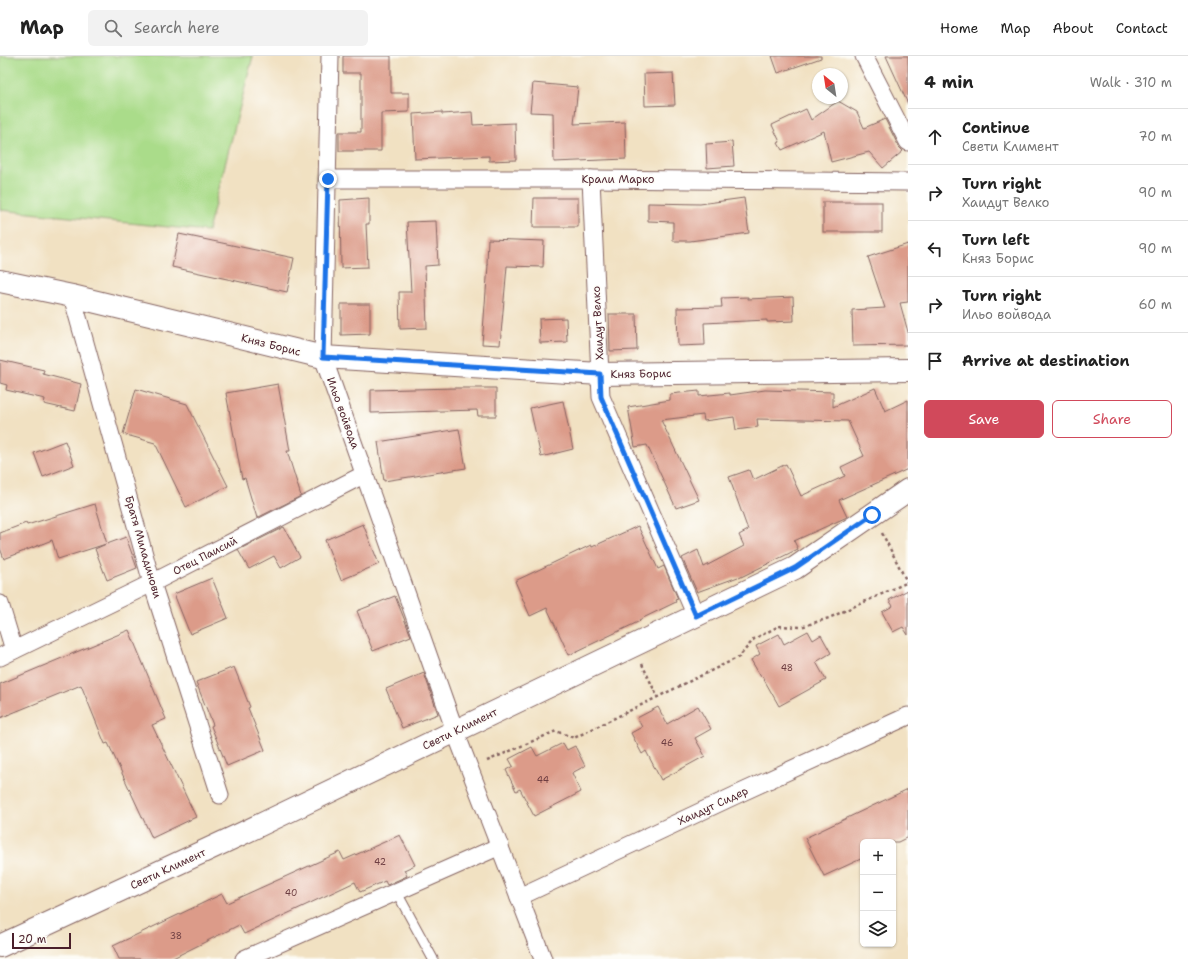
<!DOCTYPE html>
<meta charset="utf-8">
<style>
:root{--surface:#fff;--page:#f2f2f2;--text:#222;--muted:#767676;--line:#e0e0e0;--accent:#d1495b}
body{margin:0;font-family:"Shantell Sans",sans-serif;background:var(--page);color:var(--text)}
.controls{position:absolute;right:12px;bottom:12px;display:grid;overflow:hidden;border-radius:6px;box-shadow:0 1px 3px #0004}
.controls button{width:36px;height:36px;display:grid;place-items:center;padding:0;border:0;border-bottom:1px solid var(--line);background:var(--surface);color:var(--text);font:20px sans-serif}
.compass{position:absolute;left:812px;top:12px;width:36px;height:36px;border-radius:50%;background:var(--surface);box-shadow:0 1px 3px #0004;rotate:330deg}
.scale{position:absolute;left:12px;bottom:10px;width:59px;box-sizing:border-box;padding-left:4px;border:2px solid #4a1f2b;border-top:0;font-size:11px;line-height:14px;white-space:nowrap;color:#4a1f2b;-webkit-text-stroke:3px #fdfcf7;paint-order:stroke}
.stop{position:absolute;width:12px;height:12px;margin:-9px;border:3px solid #1a73e8;border-radius:50%;background:#fff}
.stop.end{background:#1a73e8;border-color:#fff;box-shadow:0 1px 4px #0008}
.list{margin:0;padding:0;list-style:none}
h2{display:flex;justify-content:space-between;align-items:center;height:52px;margin:0;padding:0 16px;font-size:17px}
h2 small{font-size:13px;font-weight:400;color:var(--muted)}
.list li{display:grid;grid-template-columns:26px 1fr auto;gap:12px;align-items:center;box-sizing:border-box;height:56px;padding:0 16px;border-top:1px solid var(--line)}
.list b{display:block;font-size:15px;white-space:nowrap}
.list p{margin:0;font-size:13px;white-space:nowrap;color:var(--muted)}
.list em{font-size:13px;font-style:normal;color:var(--muted)}
.actions{display:flex;gap:8px;padding:12px 16px}
.actions a{flex:1;padding:9px 0;border:1px solid var(--accent);border-radius:6px;text-align:center;font-size:14px;color:var(--accent)}
.actions .main{background:var(--accent);color:#fff}
.icon{flex:none;width:22px;height:22px;fill:none;stroke:currentColor;stroke-width:2;stroke-linecap:round;stroke-linejoin:round}
.map{position:relative;flex:none;width:908px;height:903px;overflow:hidden}
header{display:flex;align-items:center;gap:24px;box-sizing:border-box;height:56px;padding:0 20px;background:var(--surface);border-bottom:1px solid var(--line)}
header strong{font-size:19px}
nav{display:flex;gap:22px;margin-inline-start:auto;font-size:14px}
.search{width:280px;height:36px;background:var(--page);display:flex;align-items:center;gap:10px;box-sizing:border-box;padding:0 14px;border-radius:6px;color:var(--muted);font-size:15px}
main{display:flex}
aside{flex:1;background:var(--surface)}
.map>svg:first-child{display:block}
.green{fill:#aadc8a;stroke:#7a7e5a}
.building{fill:#dc9b89}
.lines{fill:none;stroke-linecap:round;stroke-linejoin:round}
.service-casing{stroke:#846360;stroke-width:11}
.minor-casing{stroke:#846360;stroke-width:19}
.tertiary-casing{stroke:#846360;stroke-width:24}
.path{stroke:#846360;stroke-width:2.5;stroke-dasharray:3 3;stroke-linecap:butt}
.service{stroke:#fff;stroke-width:9}
.minor{stroke:#fff;stroke-width:17}
.tertiary{stroke:#fff;stroke-width:22}
.route{stroke:#1a73e8;stroke-width:5}
.labels{text-anchor:middle;dominant-baseline:central;stroke-width:3;stroke-linejoin:round;paint-order:stroke}
.number-label{font-size:9px;fill:#6e3e42}
.street-label{font-size:11px;fill:#4a1f2b;stroke:#fdfcf7}
</style>
<header>
<strong>Map</strong>
<div class="search"><svg class="icon" aria-label="search" viewBox="0 0 24 24"><circle cx="10" cy="10" r="6"/><path d="M15 15l6 6"/></svg>Search here</div>
<nav><a>Home</a><a>Map</a><a>About</a><a>Contact</a></nav>
</header>
<main>
<div class="map">
<svg width="908" height="903" viewBox="0 0 908 903">
<rect width="100%" height="100%" fill="#fdfcf7"/>
<filter id="ink" filterUnits="userSpaceOnUse"><feTurbulence type="fractalNoise" baseFrequency=".025" numOctaves="2"/><feDisplacementMap in="SourceGraphic" scale="8" xChannelSelector="R" yChannelSelector="G"/><feConvolveMatrix kernelMatrix="1 2 1 2 8 2 1 2 1" color-interpolation-filters="sRGB"/></filter>
<filter id="wash" filterUnits="userSpaceOnUse"><feTurbulence type="fractalNoise" baseFrequency=".012" numOctaves="4" result="noise"/><feDisplacementMap in="SourceGraphic" scale="16" xChannelSelector="R" yChannelSelector="G"/><feGaussianBlur stdDeviation="0.9" result="paint"/><feColorMatrix in="noise" values="0 0 0 0 0 0 0 0 0 0 0 0 0 0 0 0 0 1.4 0 .05"/><feComposite in="paint" operator="in"/></filter>
<g filter="url(#wash)">
<rect width="100%" height="100%" fill="#f1e1c2"/>
<polygon class="green" points="0,0 253,0 208,175 0,154"/>
<g id="blocks">
<g class="building">
<polygon points="343,0 391,0 391,37 409,37 409,56 381,57 381,95 339,95 339,76 361,76 361,17 343,17"/>
<polygon points="772,0 821,0 821,2 778,17"/>
<polygon points="886,0 908,0 908,48"/>
<polygon points="673,17 675,49 645,50 644,18"/>
<polygon points="533,27 578,31 574,68 625,66 626,103 554,106 553,57 530,56"/>
<polygon points="838,45 857,56 864,72 885,63 899,91 903,95 883,112 869,96 831,106 824,75 782,94 778,87 780,86 772,69 806,53 811,64"/>
<polygon points="442,56 442,58 472,56 473,69 515,67 516,104 489,105 489,100 415,103 413,58"/>
<polygon points="732,86 734,110 707,112 706,88"/>
<polygon points="369,142 369,168 366,168 368,211 341,212 340,144"/>
<polygon points="534,142 578,142 578,171 533,171"/>
<polygon points="744,142 749,177 690,185 673,185 673,166 648,165 648,147 700,148"/>
<rect x="823" y="146" width="59" height="30"/>
<polygon points="436,165 438,209 425,210 427,272 400,273 399,236 411,236 407,166"/>
<polygon points="179,178 294,202 287,236 172,211"/>
<polygon points="488,183 544,185 543,211 507,210 500,289 482,288 488,209 487,209"/>
<polygon points="908,188 908,246 900,247 908,276 908,289 853,290 852,254 885,252 868,201"/>
<polygon points="748,241 748,243 793,241 794,265 767,266 767,264 704,267 705,289 678,290 677,252 722,251 721,242"/>
<polygon points="341,248 370,248 370,278 341,279"/>
<polygon points="609,258 636,258 637,294 610,295"/>
<polygon points="566,262 567,286 540,287 539,263"/>
<polygon points="0,304 44,314 43,318 81,328 75,355 44,348 45,343 6,334 7,329 0,327"/>
<polygon points="278,328 290,395 287,395 301,440 257,462 245,422 242,423 226,337"/>
<polygon points="456,332 496,332 496,360 478,360 477,354 371,357 371,334"/>
<polygon points="875,332 885,355 908,344 908,413 839,444 847,461 794,485 798,493 739,522 738,521 697,536 682,502 698,494 704,511 744,490 739,479 748,474 729,421 749,414 753,424 786,408 801,440 845,420 841,411 864,400 848,365 757,363 758,371 736,374 734,361 704,365 703,359 661,364 699,444 676,452 647,389 635,391 628,351 670,344 670,338 699,335 699,340 730,337 730,339 765,334 833,336 833,351"/>
<polygon points="136,333 187,348 228,430 186,451 155,387 123,378"/>
<polygon points="563,345 573,393 541,401 530,352"/>
<polygon points="459,373 466,412 384,425 378,386"/>
<polygon points="65,385 74,409 43,421 34,397"/>
<polygon points="95,448 107,488 126,481 137,512 107,524 95,493 106,488 58,503 52,484 4,503 0,492 0,477 26,467 27,469"/>
<polygon points="363,468 379,508 341,524 325,484"/>
<polygon points="638,470 658,513 664,510 678,543 675,544 676,546 639,564 640,565 569,599 547,552 530,560 515,525 591,489 592,491"/>
<polygon points="284,471 300,501 281,512 274,500 249,513 238,494"/>
<polygon points="212,522 228,562 190,578 174,538"/>
<polygon points="908,534 908,579 903,571 893,576 882,556 893,550 889,544"/>
<polygon points="395,540 411,580 373,595 357,555"/>
<polygon points="129,574 166,663 152,669 196,761 152,782 108,687 105,688 81,629 0,662 0,628"/>
<polygon points="808,575 813,584 821,579 831,597 816,606 826,624 779,650 762,620 761,621 751,604 760,598 756,590 779,578 784,588"/>
<polygon points="234,611 250,651 248,652 265,694 227,710 211,670 213,669 196,626"/>
<polygon points="424,617 438,658 402,672 386,633"/>
<polygon points="698,650 711,673 695,682 705,700 661,724 646,695 642,698 631,677 642,671 637,662 658,651 667,668"/>
<polygon points="563,687 567,694 575,690 585,710 572,717 581,736 534,760 520,733 516,735 506,714 513,710 509,703 532,691 537,700"/>
<polygon points="908,733 908,781 898,786 863,786 863,802 824,820 805,782"/>
<polygon points="400,779 415,809 404,814 407,820 387,829 385,825 360,836 355,826 244,878 239,869 171,903 119,903 113,890 222,838 227,847 340,796 344,804"/>
</g>
</g>
</g>
<g filter="url(#ink)">
<use href="#blocks" fill-opacity="0" stroke="#846360" stroke-width="1"/>
<g class="lines">
<defs>
<polyline id="service" points="396,835 433,903"/>
<g id="minor">
<polyline points="330,0 323,301 455,675 543,903"/>
<polyline points="864,0 908,86"/>
<polyline points="328,123 591,123 908,126"/>
<polyline points="591,123 601,341 696,560"/>
<polyline points="72,240 152,527 220,739"/>
<polyline points="0,548 14,594"/>
<polyline points="0,601 152,527 365,418"/>
<polyline points="519,841 736,739 908,660"/>
<polyline points="244,903 500,790"/>
</g>
<g id="tertiary">
<polyline points="0,225 72,240 323,301 600,318 908,314"/>
<polyline points="0,890 239,779 795,512 908,434"/>
</g>
</defs>
<use href="#service" class="service-casing"/>
<use href="#minor" class="minor-casing"/>
<use href="#tertiary" class="tertiary-casing"/>
<g class="path">
<polyline points="882,477 907,526"/>
<polyline points="642,608 658,642"/>
<polyline points="487,705 556,675 574,682 739,601 754,583 779,570 801,571 829,562 908,526"/>
</g>
<use href="#service" class="service"/>
<use href="#minor" class="minor"/>
<use href="#tertiary" class="tertiary"/>
</g>
</g>
<g class="lines" filter="url(#ink)">
<polyline class="route" points="328,123 323,301 600,318 601,341 696,560 795,512 872,459"/>
</g>
<g class="labels">
<g class="number-label">
<text x="787" y="612">48</text>
<text x="667" y="687">46</text>
<text x="543" y="724">44</text>
<text x="380" y="806">42</text>
<text x="291" y="837">40</text>
<text x="176" y="880">38</text>
</g>
<g class="street-label">
<text x="618" y="123">Крали Марко</text>
<text transform="translate(598 267) rotate(-93)">Хаидут Велко</text>
<text transform="translate(271 289) rotate(14)">Княз Борис</text>
<text transform="translate(641 318) rotate(-1)">Княз Борис</text>
<text transform="translate(343 357) rotate(70)">Ильо войвода</text>
<text transform="translate(143 491) rotate(74)">Братя Миладинови</text>
<text transform="translate(205 500) rotate(-27)">Отец Паисий</text>
<text transform="translate(460 673) rotate(-26)">Свети Климент</text>
<text transform="translate(713 750) rotate(-25)">Хаидут Сидер</text>
<text transform="translate(168 813) rotate(-25)">Свети Климент</text>
</g>
</g>
</svg>
<div class="controls">
<button>+</button>
<button>−</button>
<button><svg class="icon" aria-label="layers" viewBox="0 0 24 24"><path d="M12 4l9 5-9 5-9-5zM3 14l9 5 9-5"/></svg></button>
</div>
<svg class="compass" viewBox="-18 -18 36 36"><path d="M0-13l5 13h-10z" fill="#e53935"/><path d="M0 13l5-13h-10z" fill="#767676"/></svg>
<div class="scale">20 m</div>
<div class="stop" style="left:872px;top:459px"></div>
<div class="stop end" style="left:328px;top:123px"></div>
</div>
<aside>
<h2>4 min<small>Walk · 310 m</small></h2>
<ul class="list">
<li><svg class="icon" aria-label="ahead" viewBox="0 0 24 24"><path d="M12 20V5M6 11l6-6 6 6"/></svg><div><b>Continue</b><p>Свети Климент</p></div><em>70 m</em></li>
<li><svg class="icon" aria-label="right" viewBox="0 0 24 24"><path d="M7 20v-9h11M14 6l5 5-5 5"/></svg><div><b>Turn right</b><p>Хаидут Велко</p></div><em>90 m</em></li>
<li><svg class="icon" aria-label="left" viewBox="0 0 24 24"><path d="M17 20v-9H6M10 6l-5 5 5 5"/></svg><div><b>Turn left</b><p>Княз Борис</p></div><em>90 m</em></li>
<li><svg class="icon" aria-label="right" viewBox="0 0 24 24"><path d="M7 20v-9h11M14 6l5 5-5 5"/></svg><div><b>Turn right</b><p>Ильо войвода</p></div><em>60 m</em></li>
<li><svg class="icon" aria-label="arrive" viewBox="0 0 24 24"><path d="M6 21V4h12l-3 4 3 4H6"/></svg><div><b>Arrive at destination</b></div></li>
</ul>
<div class="actions"><a class="main">Save</a><a>Share</a></div>
</aside>
</main>
